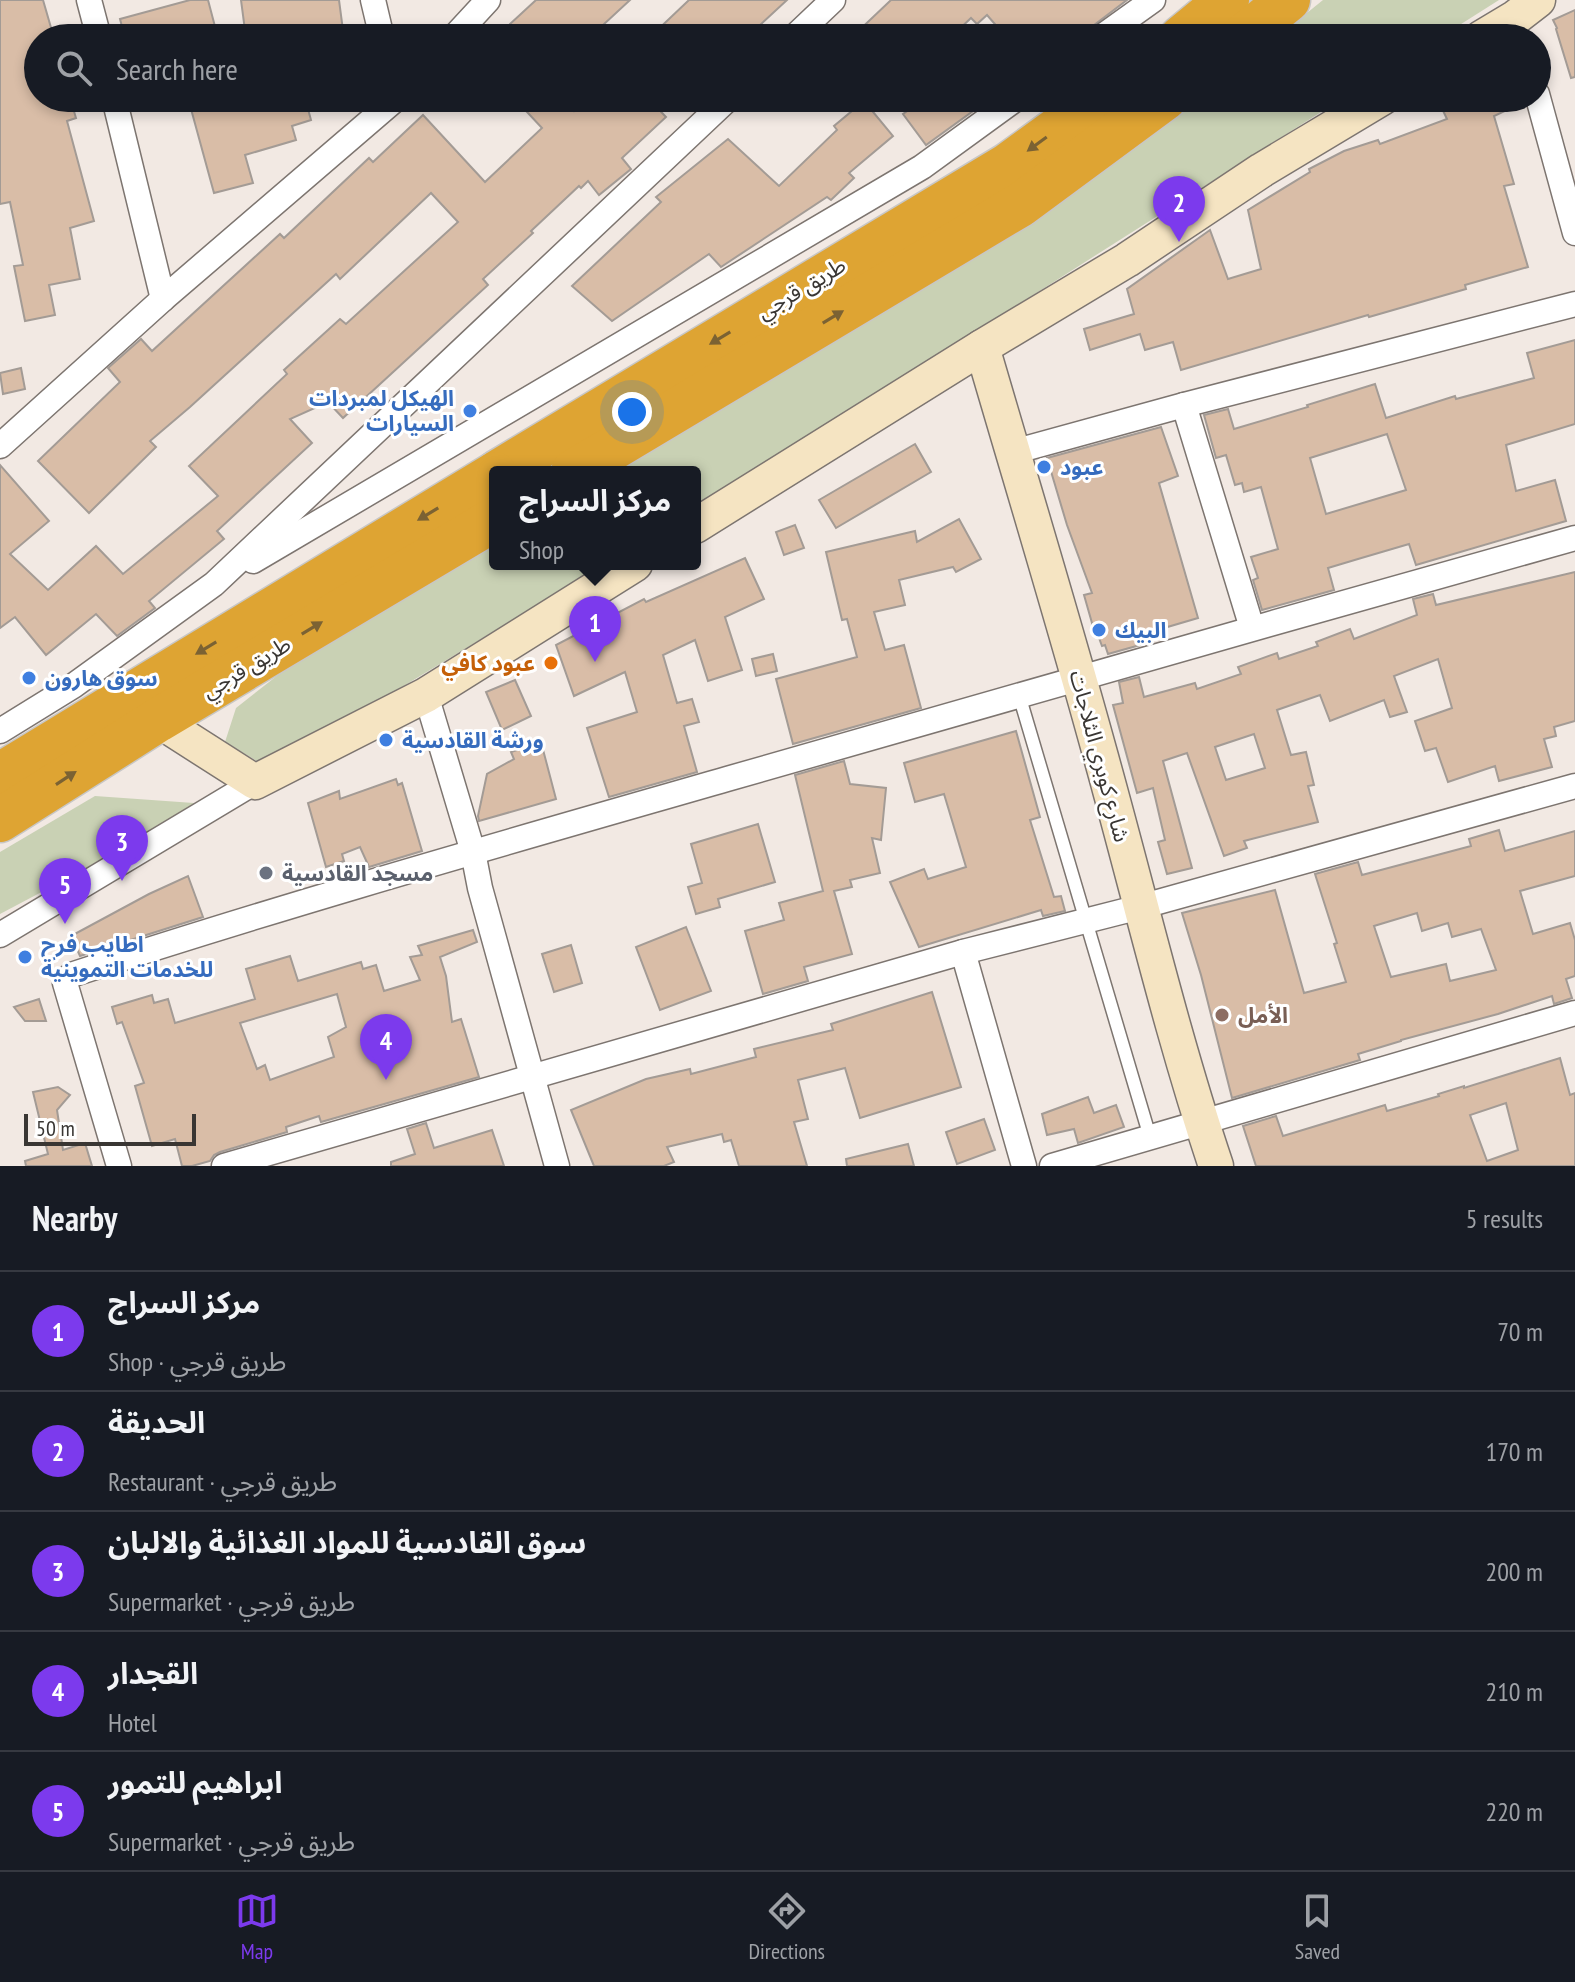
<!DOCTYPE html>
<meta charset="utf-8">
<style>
:root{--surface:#171b24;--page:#20242c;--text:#f1f3f6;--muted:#9ea1a6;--line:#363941;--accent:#7c3aed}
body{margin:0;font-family:"PT Sans Narrow","Noto Sans Arabic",sans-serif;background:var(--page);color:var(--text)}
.scale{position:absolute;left:24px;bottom:20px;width:172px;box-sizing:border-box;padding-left:8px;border:4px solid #393633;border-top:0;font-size:22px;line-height:28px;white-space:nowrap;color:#393633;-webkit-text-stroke:6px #fff;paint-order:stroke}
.you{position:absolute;left:632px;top:412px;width:28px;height:28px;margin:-20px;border:6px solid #fff;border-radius:50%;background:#1a73e8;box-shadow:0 0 0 12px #1a73e833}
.badge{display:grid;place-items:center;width:52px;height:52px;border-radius:50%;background:var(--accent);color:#fff;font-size:26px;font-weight:700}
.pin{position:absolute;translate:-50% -66px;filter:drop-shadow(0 2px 4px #0008)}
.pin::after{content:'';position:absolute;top:42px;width:28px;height:24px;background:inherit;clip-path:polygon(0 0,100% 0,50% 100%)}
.popup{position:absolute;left:489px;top:466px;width:212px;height:104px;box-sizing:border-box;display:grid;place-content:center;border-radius:8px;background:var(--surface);filter:drop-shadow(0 2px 6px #0005);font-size:26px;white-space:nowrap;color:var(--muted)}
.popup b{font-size:30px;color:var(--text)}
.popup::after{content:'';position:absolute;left:50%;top:100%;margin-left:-16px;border:16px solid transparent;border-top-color:var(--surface)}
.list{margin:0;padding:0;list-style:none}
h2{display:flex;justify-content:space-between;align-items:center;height:104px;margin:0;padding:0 32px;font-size:34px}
h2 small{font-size:26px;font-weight:400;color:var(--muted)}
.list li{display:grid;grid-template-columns:52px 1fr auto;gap:24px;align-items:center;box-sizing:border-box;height:120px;padding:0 32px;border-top:2px solid var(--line)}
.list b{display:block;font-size:30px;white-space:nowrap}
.list p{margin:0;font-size:26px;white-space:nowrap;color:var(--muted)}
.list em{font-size:26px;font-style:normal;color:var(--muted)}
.icon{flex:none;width:44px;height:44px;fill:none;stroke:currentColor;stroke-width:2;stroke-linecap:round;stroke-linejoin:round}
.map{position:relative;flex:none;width:1575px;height:1166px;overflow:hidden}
.search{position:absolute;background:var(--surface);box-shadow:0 4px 12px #0003;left:24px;right:24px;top:24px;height:88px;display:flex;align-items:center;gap:20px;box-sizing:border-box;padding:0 28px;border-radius:44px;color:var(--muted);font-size:30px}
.sheet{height:704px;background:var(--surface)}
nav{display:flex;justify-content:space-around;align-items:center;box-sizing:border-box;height:112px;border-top:2px solid var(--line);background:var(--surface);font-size:22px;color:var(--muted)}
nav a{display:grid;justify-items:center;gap:4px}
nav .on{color:var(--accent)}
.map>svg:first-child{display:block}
.green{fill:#c9d1b4}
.building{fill:#d9bda7;stroke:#a39b95;stroke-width:2;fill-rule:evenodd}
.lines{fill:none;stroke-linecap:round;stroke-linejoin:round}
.lane-casing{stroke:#7d7570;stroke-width:15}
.street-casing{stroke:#7d7570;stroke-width:27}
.secondary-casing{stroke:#7d7570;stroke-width:37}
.highway-casing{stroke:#c8c7c6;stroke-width:47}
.lane{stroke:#fff;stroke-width:12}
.street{stroke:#fff;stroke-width:24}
.secondary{stroke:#f5e4c2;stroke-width:34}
.highway{stroke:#dea433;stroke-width:44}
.oneway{fill:#7b6233}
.shop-dot{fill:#3f7fe0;stroke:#fff;stroke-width:3}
.food-dot{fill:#e8710a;stroke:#fff;stroke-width:3}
.worship-dot{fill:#6b7280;stroke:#fff;stroke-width:3}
.education-dot{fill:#8d6e63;stroke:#fff;stroke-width:3}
.labels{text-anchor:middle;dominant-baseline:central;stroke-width:6;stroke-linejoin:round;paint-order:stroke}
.street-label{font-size:22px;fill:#393633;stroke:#fff}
.shop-label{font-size:22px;font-weight:bold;fill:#366cbe;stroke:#fff;text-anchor:start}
.food-label{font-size:22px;font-weight:bold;fill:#c56008;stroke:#fff;text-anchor:end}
.worship-label{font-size:22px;font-weight:bold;fill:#5b616d;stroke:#fff;text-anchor:start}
.education-label{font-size:22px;font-weight:bold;fill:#785e54;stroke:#fff;text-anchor:start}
</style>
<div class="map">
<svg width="1575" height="1166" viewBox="0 0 1575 1166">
<rect width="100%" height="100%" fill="#f2e9e3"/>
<g class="green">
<polygon points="1323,0 1499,0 1439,38 1276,38"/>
<polygon points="1195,98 1343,98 695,510 695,472 614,472 1150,131"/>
<polygon points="495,544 495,564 605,564 397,690 260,763 225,742 236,708 278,675"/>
<polygon points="95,796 208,804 0,914 0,852"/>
</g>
<g class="building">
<polygon points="0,0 43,0 54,38 38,38 38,98 70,98 76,118 67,121 94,221 70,228 80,279 49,285 55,315 25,321 14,266 23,265 10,202 0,204"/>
<polygon points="190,0 208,0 218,38 125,38 120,19"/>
<polygon points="241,0 339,0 344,38 246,38"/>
<polygon points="536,0 630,0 589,38 495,38"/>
<polygon points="689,0 787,0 746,38 649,38"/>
<polygon points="891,0 1127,0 1077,38 1007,38 987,15 977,24 971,18 950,38 851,38"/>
<polygon points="1575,10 1575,77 1571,78 1556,29 1557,28 1553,20"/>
<polygon points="188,98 235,98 237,107 255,104 254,101 264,98 305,98 311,120 292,126 296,140 245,155 253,183 214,193"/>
<polygon points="514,98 561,98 574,111 588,98 648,98 666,117 622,158 631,169 599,195 588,181 581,188 579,186 531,231 533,233 483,279 488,285 343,418 328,402 290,419 312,443 217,531 224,539 149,601 155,608 117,636 96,614 46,655 15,617 0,628 0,465 49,521 10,554 48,590 96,546 123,574 218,496 189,466 287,374 284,370 340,319 346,324 458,222 431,193 340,279 336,274 190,407 150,441 156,447 89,513 38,461 120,382 108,368 141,339 152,351 280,234 284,238 369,158 373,162 423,115 485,182 542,128"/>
<polygon points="926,98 991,98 926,145 903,114"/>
<polygon points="1437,98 1523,98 1524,102 1494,116 1514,184 1504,186 1528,267 1465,285 1466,289 1369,317 1368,315 1181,370 1173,342 1145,350 1140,334 1090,350 1084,329 1134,314 1127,289 1210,230 1228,279 1261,269 1248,210 1310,172 1309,169 1344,151 1378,140 1380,144 1447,119"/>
<polygon points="864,101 893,136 849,173 854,178 831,200 827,197 721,267 709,254 612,321 572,286 661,202 656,197 728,139 779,186 837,130 834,126"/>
<path d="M1575,340v84l-69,21 10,46 39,-11 11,41 -150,44 -7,-21 -51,15 -30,9 6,22 -72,20 -9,-30 5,-2 -7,-21 27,-8 -17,-62 -17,5 -2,-9 -7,2 -9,-30 -10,3 -12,-43 24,-6 6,20 74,-22 -1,-2 68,-21 11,34 69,-22 1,3 78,-21 -7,-25zM1387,434l19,56 -80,24 -16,-56z"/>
<polygon points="21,368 25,389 3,394 0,373"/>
<polygon points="1161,427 1178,476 1159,483 1198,618 1137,636 1140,645 1108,654 1105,645 1102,646 1096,630 1094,630 1084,595 1092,593 1067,525 1047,458"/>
<polygon points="915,444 931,472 836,528 819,500"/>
<polygon points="959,519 981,559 956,572 953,567 899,580 905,605 874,612 885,650 904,645 921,708 793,744 776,679 857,657 847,619 842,620 826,552 915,531 917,542"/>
<polygon points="795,525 804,548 784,555 776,532"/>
<polygon points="745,558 764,599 725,617 742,670 708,681 695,640 663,655 677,703 692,699 699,722 684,726 697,772 609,797 587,728 637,712 625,672 574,696 556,645 644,599 646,602"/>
<path d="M1575,572v149l-21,6 2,9 -12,3 8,28 -53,14 -4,-15 -47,16 -12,-34 -11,3 -10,-30 37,-13 -14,-49 -44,17 13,36 -17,5 -6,-17 -54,21 -10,-26 -43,15 14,45 15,-3 8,33 -6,1 10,36 -74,19 3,7 -23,8 -37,-103 -24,8 29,107 -25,6 -9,-32 7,-2 -12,-52 -16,5 -24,-88 10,-2 -4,-21 20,-5 5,20 51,-14 2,6 44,-15 -3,-7 39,-14 2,6 39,-13 -2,-4 34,-13 4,10 63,-24 -4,-16 20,-5 3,11zM1254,734l11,34 -39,12 -11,-33z"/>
<polygon points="773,654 777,671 756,676 752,659"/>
<polygon points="515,680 531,716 502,730 486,692"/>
<polygon points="1016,731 1040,817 1030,820 1054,897 1061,896 1065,911 1043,916 1041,910 919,947 890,882 924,869 928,879 966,867 944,794 915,802 904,763"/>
<polygon points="541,742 556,799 479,821 478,816 487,774 514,759 511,752"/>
<polygon points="844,761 850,784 886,788 881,840 872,838 880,873 850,880 852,887 834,891 852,954 804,967 808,981 763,994 745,931 784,920 779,903 823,891 795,775"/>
<polygon points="396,779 398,785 402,783 422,851 369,867 360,847 342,854 344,861 326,867 308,803 339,791 340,799"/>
<polygon points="758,824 775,882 718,899 720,907 696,914 688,887 702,883 691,844"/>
<path d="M1499,830l6,21 70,-20v45l-55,15 13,43 37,-11 5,17v36l-9,3 6,19 -18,6 -2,-8 -54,18 -97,26v1l-43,13 2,6 -128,38 -31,-123 -19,-62 93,-23 29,103 42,-11 -12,-38 3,-1 -22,-69 43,-12 4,13 109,-29 -2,-7zM1417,913l5,18 26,-8 4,14 29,-8 15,41 -46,11 -4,-17 -55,13 -17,-51z"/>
<polygon points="188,876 203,917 80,956 71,936 149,894"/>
<polygon points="686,927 711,991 660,1010 636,947"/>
<path d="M473,930l4,12 -37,15 6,19 6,46 9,-3 18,58 -158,45 -2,-6 -33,11 1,5 -67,20 -6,3 -4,6 -18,5h-10l-7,-27 -23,7 -17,-60 9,-3 -22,-61 -5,2 -5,-17 40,-12 2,8 14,-4 7,24 80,-24 -9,-30 44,-13 8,25 63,-19 2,7 13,-4 8,26 36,-11 -10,-23 12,-2 -4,-9zM337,994l9,33 -18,10 6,20 -64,23 -5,-15 -8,4 -17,-46z"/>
<polygon points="571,945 582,983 554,992 542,954"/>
<polygon points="932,992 961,1087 860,1118 845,1068 798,1080 808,1119 794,1122 807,1166 739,1166 731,1140 724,1142 722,1134 667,1147 674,1162 664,1166 594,1166 571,1110 646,1079 690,1069 691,1074 756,1057 754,1049 833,1030 831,1024"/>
<polygon points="39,999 46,1021 25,1021 14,1007"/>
<path d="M1560,1058l10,37 5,-2v73h-319l-13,-40 33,-10 7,20 102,-31 2,6 52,-15 -1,-2 26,-8v2zM1506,1103l12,47 -31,11 -17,-46z"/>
<polygon points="58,1087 70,1095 57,1110 63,1150 85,1143 92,1166 26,1166 25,1161 48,1154 33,1092"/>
<polygon points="1088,1097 1094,1113 1116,1105 1124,1127 1078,1143 1074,1129 1047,1135 1042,1114"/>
<polygon points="984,1119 995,1150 957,1164 946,1132"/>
<polygon points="426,1123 434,1148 492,1130 504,1166 391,1166 391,1162 415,1154 407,1129"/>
<polygon points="908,1144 914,1166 847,1166 846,1159"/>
</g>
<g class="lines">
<defs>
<polyline id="lane" points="1019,695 1150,1137"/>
<g id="street">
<polyline points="89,0 99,38"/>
<polyline points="373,0 382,38"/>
<polyline points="453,38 488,0"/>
<polyline points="793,38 833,0"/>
<polyline points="1100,38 1153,0"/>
<polyline points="1537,94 1575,233"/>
<polyline points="114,98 163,299"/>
<polyline points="1184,405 1252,628"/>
<polyline points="0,446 163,299 397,98"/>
<polyline points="1013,452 1184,405 1575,304"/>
<polyline points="253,561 922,167 1017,98"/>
<polyline points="426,695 473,852 480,888 557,1166"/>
<polyline points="0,731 73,686 214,584 729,98"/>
<polyline points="0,935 255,782"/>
<polyline points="963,952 1024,1166"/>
<path d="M119,1166l-54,-183 6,-8c217,-71 437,-133 656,-196 282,-81 565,-162 848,-241"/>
<polyline points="224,1166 963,952 1140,907 1575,786"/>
<polyline points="1052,1166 1575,1013"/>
</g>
<g id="secondary">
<polyline points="1481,38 1516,17 1538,0"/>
<path d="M982,347c39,134 80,268 117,403 39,139 71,279 117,416"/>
<polyline points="695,526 982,347 1127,260 1262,170 1382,98"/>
<polyline points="158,720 255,782 426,695 635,564"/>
</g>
<g id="highway">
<polyline points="1181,38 1227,0"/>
<polyline points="1241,38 1288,0"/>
<polyline points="498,472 1008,165 1100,98"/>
<polyline points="573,472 1020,205 1165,98"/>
<polyline points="0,775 495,474"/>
<polyline points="0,820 158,720 495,519"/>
</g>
</defs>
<use href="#lane" class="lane-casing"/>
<use href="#street" class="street-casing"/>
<use href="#secondary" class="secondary-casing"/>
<use href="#highway" class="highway-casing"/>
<use href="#lane" class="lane"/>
<use href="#street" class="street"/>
<use href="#secondary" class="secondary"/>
<use href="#highway" class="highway"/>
</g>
<defs><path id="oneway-solid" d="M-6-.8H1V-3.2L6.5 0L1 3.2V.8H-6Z" transform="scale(2)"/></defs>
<g class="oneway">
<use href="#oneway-solid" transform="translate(1037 144) rotate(144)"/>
<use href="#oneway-solid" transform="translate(833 317) rotate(-31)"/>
<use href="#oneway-solid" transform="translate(720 338) rotate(149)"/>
<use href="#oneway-solid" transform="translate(428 514) rotate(149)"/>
<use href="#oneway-solid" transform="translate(312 628) rotate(-31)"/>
<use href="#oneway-solid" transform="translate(206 648) rotate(149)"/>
<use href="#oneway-solid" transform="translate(66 778) rotate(-33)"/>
</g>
<g class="shop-dot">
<circle cx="470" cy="411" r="8"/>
<circle cx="1044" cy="467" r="8"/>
<circle cx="1099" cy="630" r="8"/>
<circle cx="29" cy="678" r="8"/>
<circle cx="386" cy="740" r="8"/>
<circle cx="25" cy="957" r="8"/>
</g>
<circle class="food-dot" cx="551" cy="663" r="8"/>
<circle class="worship-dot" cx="266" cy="873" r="8"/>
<circle class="education-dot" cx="1222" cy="1015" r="8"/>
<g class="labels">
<g class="street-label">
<text transform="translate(801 288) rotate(-31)">طريق قرجي</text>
<text transform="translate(246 667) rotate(-31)">طريق قرجي</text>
<text transform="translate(1100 756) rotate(75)">شارع كوبري الثلاجات</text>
</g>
<g class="shop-label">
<text x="454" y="398" text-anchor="end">الهيكل لمبردات<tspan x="454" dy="25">السيارات</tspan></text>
<text x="1060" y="467">عبود</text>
<text x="1115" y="630">البيك</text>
<text x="45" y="678">سوق هارون</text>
<text x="402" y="740">ورشة القادسية</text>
<text x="41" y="944">اطايب فرح<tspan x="41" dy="25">للخدمات التموينية</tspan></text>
</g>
<g class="food-label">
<text x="535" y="663">عبود كافي</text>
</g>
<g class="worship-label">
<text x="282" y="873">مسجد القادسية</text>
</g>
<g class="education-label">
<text x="1238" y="1015">الأمل</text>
</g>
</g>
</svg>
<div class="scale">50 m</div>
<div class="you"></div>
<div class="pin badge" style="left:595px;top:662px">1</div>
<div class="popup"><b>مركز السراج</b>Shop</div>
<div class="pin badge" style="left:1179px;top:242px">2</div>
<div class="pin badge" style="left:122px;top:881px">3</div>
<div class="pin badge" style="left:386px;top:1080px">4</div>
<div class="pin badge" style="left:65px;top:924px">5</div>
<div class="search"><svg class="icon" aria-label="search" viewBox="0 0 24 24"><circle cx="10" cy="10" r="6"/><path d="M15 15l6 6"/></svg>Search here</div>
</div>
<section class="sheet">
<h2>Nearby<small>5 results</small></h2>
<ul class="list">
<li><span class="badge">1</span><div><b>مركز السراج</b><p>Shop · طريق قرجي</p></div><em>70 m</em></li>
<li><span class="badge">2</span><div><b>الحديقة</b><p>Restaurant · طريق قرجي</p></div><em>170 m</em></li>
<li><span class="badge">3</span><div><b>سوق القادسية للمواد الغذائية والالبان</b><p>Supermarket · طريق قرجي</p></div><em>200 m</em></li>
<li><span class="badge">4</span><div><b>القجدار</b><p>Hotel</p></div><em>210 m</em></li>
<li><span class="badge">5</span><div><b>ابراهيم للتمور</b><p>Supermarket · طريق قرجي</p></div><em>220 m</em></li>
</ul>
</section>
<nav>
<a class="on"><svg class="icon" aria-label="map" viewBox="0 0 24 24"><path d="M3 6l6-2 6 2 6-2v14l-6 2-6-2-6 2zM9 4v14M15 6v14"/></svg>Map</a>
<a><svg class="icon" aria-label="directions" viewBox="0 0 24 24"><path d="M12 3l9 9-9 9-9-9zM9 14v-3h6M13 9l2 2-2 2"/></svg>Directions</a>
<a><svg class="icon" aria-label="saved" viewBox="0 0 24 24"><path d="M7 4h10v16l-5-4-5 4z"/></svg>Saved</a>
</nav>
